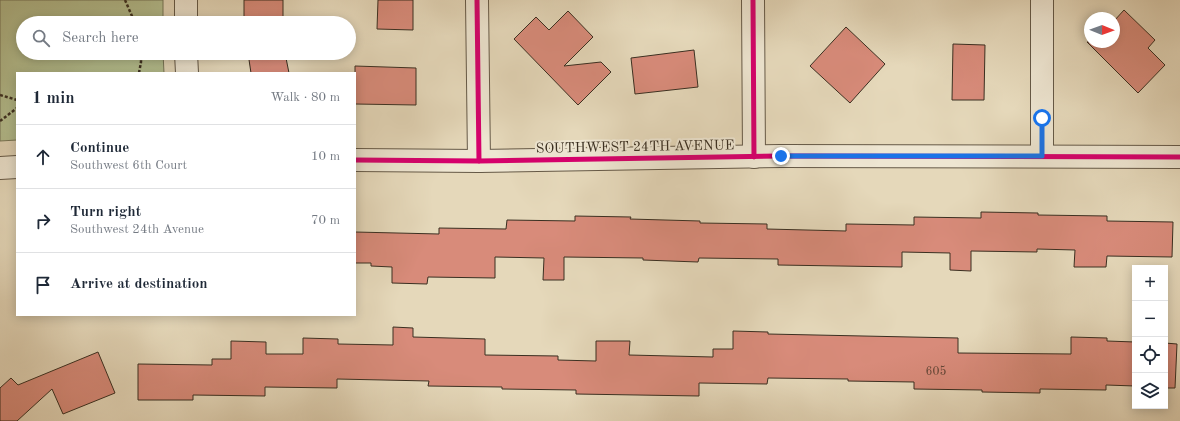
<!DOCTYPE html>
<meta charset="utf-8">
<style>
:root{--surface:#fff;--page:#f2f2f3;--text:#1f2937;--muted:#747a83;--line:#e0e1e3}
body{margin:0;font-family:"Old Standard TT",serif;background:var(--page);color:var(--text)}
.controls{position:absolute;right:12px;bottom:12px;display:grid;overflow:hidden;border-radius:0px;box-shadow:0 2px 10px #0003}
.controls button{width:36px;height:36px;display:grid;place-items:center;padding:0;border:0;border-bottom:1px solid var(--line);background:var(--surface);color:var(--text);font:20px sans-serif}
.compass{position:absolute;left:1084px;top:12px;width:36px;height:36px;border-radius:50%;background:var(--surface);box-shadow:0 2px 10px #0003;rotate:91deg}
.stop{position:absolute;width:12px;height:12px;margin:-9px;border:3px solid #1a73e8;border-radius:50%;background:#fff}
.stop.end{background:#1a73e8;border-color:#fff;box-shadow:0 1px 4px #0008}
.list{margin:0;padding:0;list-style:none}
h2{display:flex;justify-content:space-between;align-items:center;height:52px;margin:0;padding:0 16px;font-size:17px}
h2 small{font-size:13px;font-weight:400;color:var(--muted)}
.list li{display:grid;grid-template-columns:26px 1fr auto;gap:12px;align-items:center;box-sizing:border-box;height:64px;padding:0 16px;border-top:1px solid var(--line)}
.list b{display:block;font-size:15px;white-space:nowrap}
.list p{margin:0;font-size:13px;white-space:nowrap;color:var(--muted)}
.list em{font-size:13px;font-style:normal;color:var(--muted)}
.icon{flex:none;width:22px;height:22px;fill:none;stroke:currentColor;stroke-width:2;stroke-linecap:round;stroke-linejoin:round}
.map{position:relative;flex:none;width:1180px;height:421px;overflow:hidden}
.search{position:absolute;background:var(--surface);box-shadow:0 2px 10px #0003;left:16px;top:16px;width:340px;height:44px;display:flex;align-items:center;gap:10px;box-sizing:border-box;padding:0 14px;border-radius:22px;color:var(--muted);font-size:15px}
.panel{position:absolute;background:var(--surface);box-shadow:0 2px 10px #0003;left:16px;top:72px;width:340px;height:244px;border-radius:0px}
.map>svg:first-child{display:block}
.green{fill:#b4bf90;stroke:#777758}
.building{fill:#d88b7a;stroke:#3a2f21}
.lines{fill:none;stroke-linecap:round;stroke-linejoin:round}
.minor-casing{stroke:#655947;stroke-width:24}
.path{stroke:#3a2f21;stroke-width:2.5;stroke-dasharray:3 2;stroke-linecap:butt}
.minor{stroke:#eee6d2;stroke-width:22}
.cycleway-casing{stroke:#eee6d2;stroke-width:8}
.cycleway{stroke:#d6006c;stroke-width:5}
.route{stroke:#1a73e8;stroke-width:5}
.labels{text-anchor:middle;dominant-baseline:central;stroke-width:4;stroke-linejoin:round;paint-order:stroke}
.number-label{font-size:12px;fill:#624637}
.street-label{font-size:14px;fill:#3a2f21;stroke:#eee6d2}
</style>
<div class="map">
<svg width="1180" height="421" viewBox="0 0 1180 421">
<rect width="100%" height="100%" fill="#e5d8ba"/>
<filter id="stains"><feTurbulence type="fractalNoise" baseFrequency=".005" numOctaves="4"/><feColorMatrix values="0 0 0 0 .2 0 0 0 0 .09 0 0 0 0 .02 0 0 0 .5 -.17"/></filter>
<radialGradient id="worn" r=".72"><stop offset=".6" stop-color="#630" stop-opacity="0"/><stop offset="1" stop-color="#630" stop-opacity=".3"/></radialGradient>
<polygon class="green" points="0,0 163,0 163,23 23,23 23,53 163,53 164,73 17,73 17,140 0,141"/>
<g class="building">
<rect x="244" y="0" width="39" height="23"/>
<polygon points="378,0 413,0 413,30 377,29"/>
<polygon points="1124,10 1155,40 1148,48 1165,65 1138,93 1087,42 1114,42 1114,21"/>
<polygon points="568,11 593,37 564,66 601,62 611,72 578,105 514,39 536,17 549,30"/>
<polygon points="846,27 885,64 850,103 810,66"/>
<polygon points="953,44 985,45 984,100 952,100"/>
<polygon points="694,50 698,87 635,94 631,58"/>
<polygon points="248,53 285,53 289,73 251,73"/>
<polygon points="355,66 416,68 416,105 355,104"/>
<polygon points="981,212 1038,213 1038,215 1107,216 1107,221 1173,222 1172,257 1107,256 1106,267 1074,267 1075,250 1037,249 1037,252 971,251 971,271 950,270 950,253 902,252 902,267 778,265 778,259 699,258 698,262 643,260 643,258 564,257 564,280 543,280 544,258 495,257 495,278 428,277 427,284 392,283 392,267 371,266 371,263 355,263 355,232 439,234 439,228 506,229 507,220 575,221 575,216 631,217 630,219 700,221 700,223 767,224 767,229 846,231 846,224 914,225 914,217 981,218"/>
<polygon points="393,327 413,328 413,337 485,339 485,355 558,356 558,360 596,361 596,341 630,341 629,355 713,357 713,349 733,349 733,331 768,332 768,334 958,338 958,353 1071,354 1071,337 1107,338 1107,341 1135,342 1135,386 1106,385 1106,390 1040,389 1040,393 982,392 982,390 914,389 914,382 848,381 848,379 768,378 767,384 699,383 699,396 576,394 576,390 502,389 502,387 428,386 429,381 337,379 337,388 265,387 265,396 193,395 193,400 138,400 138,364 212,365 212,359 231,359 231,341 266,342 266,354 303,354 303,338 338,339 338,344 393,345"/>
<polygon points="1165,343 1177,344 1175,388 1165,388"/>
<polygon points="98,352 115,393 63,414 52,389 17,421 0,421 0,388 11,378 18,385"/>
</g>
<g class="lines">
<defs>
<g id="minor">
<polyline points="186,0 186,23"/>
<polyline points="477,0 479,161"/>
<polyline points="753,0 754,157"/>
<polyline points="1042,0 1042,156"/>
<polyline points="186,53 187,73"/>
<polyline points="355,160 479,161 781,156 1180,157"/>
<polyline points="0,168 17,167"/>
</g>
</defs>
<use href="#minor" class="minor-casing"/>
<g class="path">
<polyline points="125,0 135,23"/>
<polyline points="139,73 141,62 141,53"/>
<polyline points="0,95 17,100"/>
<polyline points="0,121 17,108"/>
</g>
<use href="#minor" class="minor"/>
<defs>
<g id="cycleway">
<polyline points="477,0 479,161"/>
<polyline points="753,0 754,157"/>
<polyline points="355,160 479,161 781,156 1180,157"/>
</g>
</defs>
<use href="#cycleway" class="cycleway-casing"/>
<use href="#cycleway" class="cycleway"/>
</g>
<g class="lines">
<polyline class="route" points="781,156 1042,156 1042,118"/>
</g>
<g class="labels">
<g class="number-label">
<text x="936" y="372">605</text>
</g>
<g class="street-label">
<text transform="translate(635 147) rotate(-1)">SOUTHWEST 24TH AVENUE</text>
</g>
</g>
<rect width="100%" height="100%" filter="url(#stains)"/>
<rect width="100%" height="100%" fill="url(#worn)"/>
</svg>
<div class="controls">
<button>+</button>
<button>−</button>
<button><svg class="icon" aria-label="locate" viewBox="0 0 24 24"><circle cx="12" cy="12" r="6"/><path d="M12 2v4M12 18v4M2 12h4M18 12h4"/></svg></button>
<button><svg class="icon" aria-label="layers" viewBox="0 0 24 24"><path d="M12 4l9 5-9 5-9-5zM3 14l9 5 9-5"/></svg></button>
</div>
<svg class="compass" viewBox="-18 -18 36 36"><path d="M0-13l5 13h-10z" fill="#e53935"/><path d="M0 13l5-13h-10z" fill="#747a83"/></svg>
<div class="stop" style="left:1042px;top:118px"></div>
<div class="stop end" style="left:781px;top:156px"></div>
<div class="search"><svg class="icon" aria-label="search" viewBox="0 0 24 24"><circle cx="10" cy="10" r="6"/><path d="M15 15l6 6"/></svg>Search here</div>
<section class="panel">
<h2>1 min<small>Walk · 80 m</small></h2>
<ul class="list">
<li><svg class="icon" aria-label="ahead" viewBox="0 0 24 24"><path d="M12 20V5M6 11l6-6 6 6"/></svg><div><b>Continue</b><p>Southwest 6th Court</p></div><em>10 m</em></li>
<li><svg class="icon" aria-label="right" viewBox="0 0 24 24"><path d="M7 20v-9h11M14 6l5 5-5 5"/></svg><div><b>Turn right</b><p>Southwest 24th Avenue</p></div><em>70 m</em></li>
<li><svg class="icon" aria-label="arrive" viewBox="0 0 24 24"><path d="M6 21V4h12l-3 4 3 4H6"/></svg><div><b>Arrive at destination</b></div></li>
</ul>
</section>
</div>
